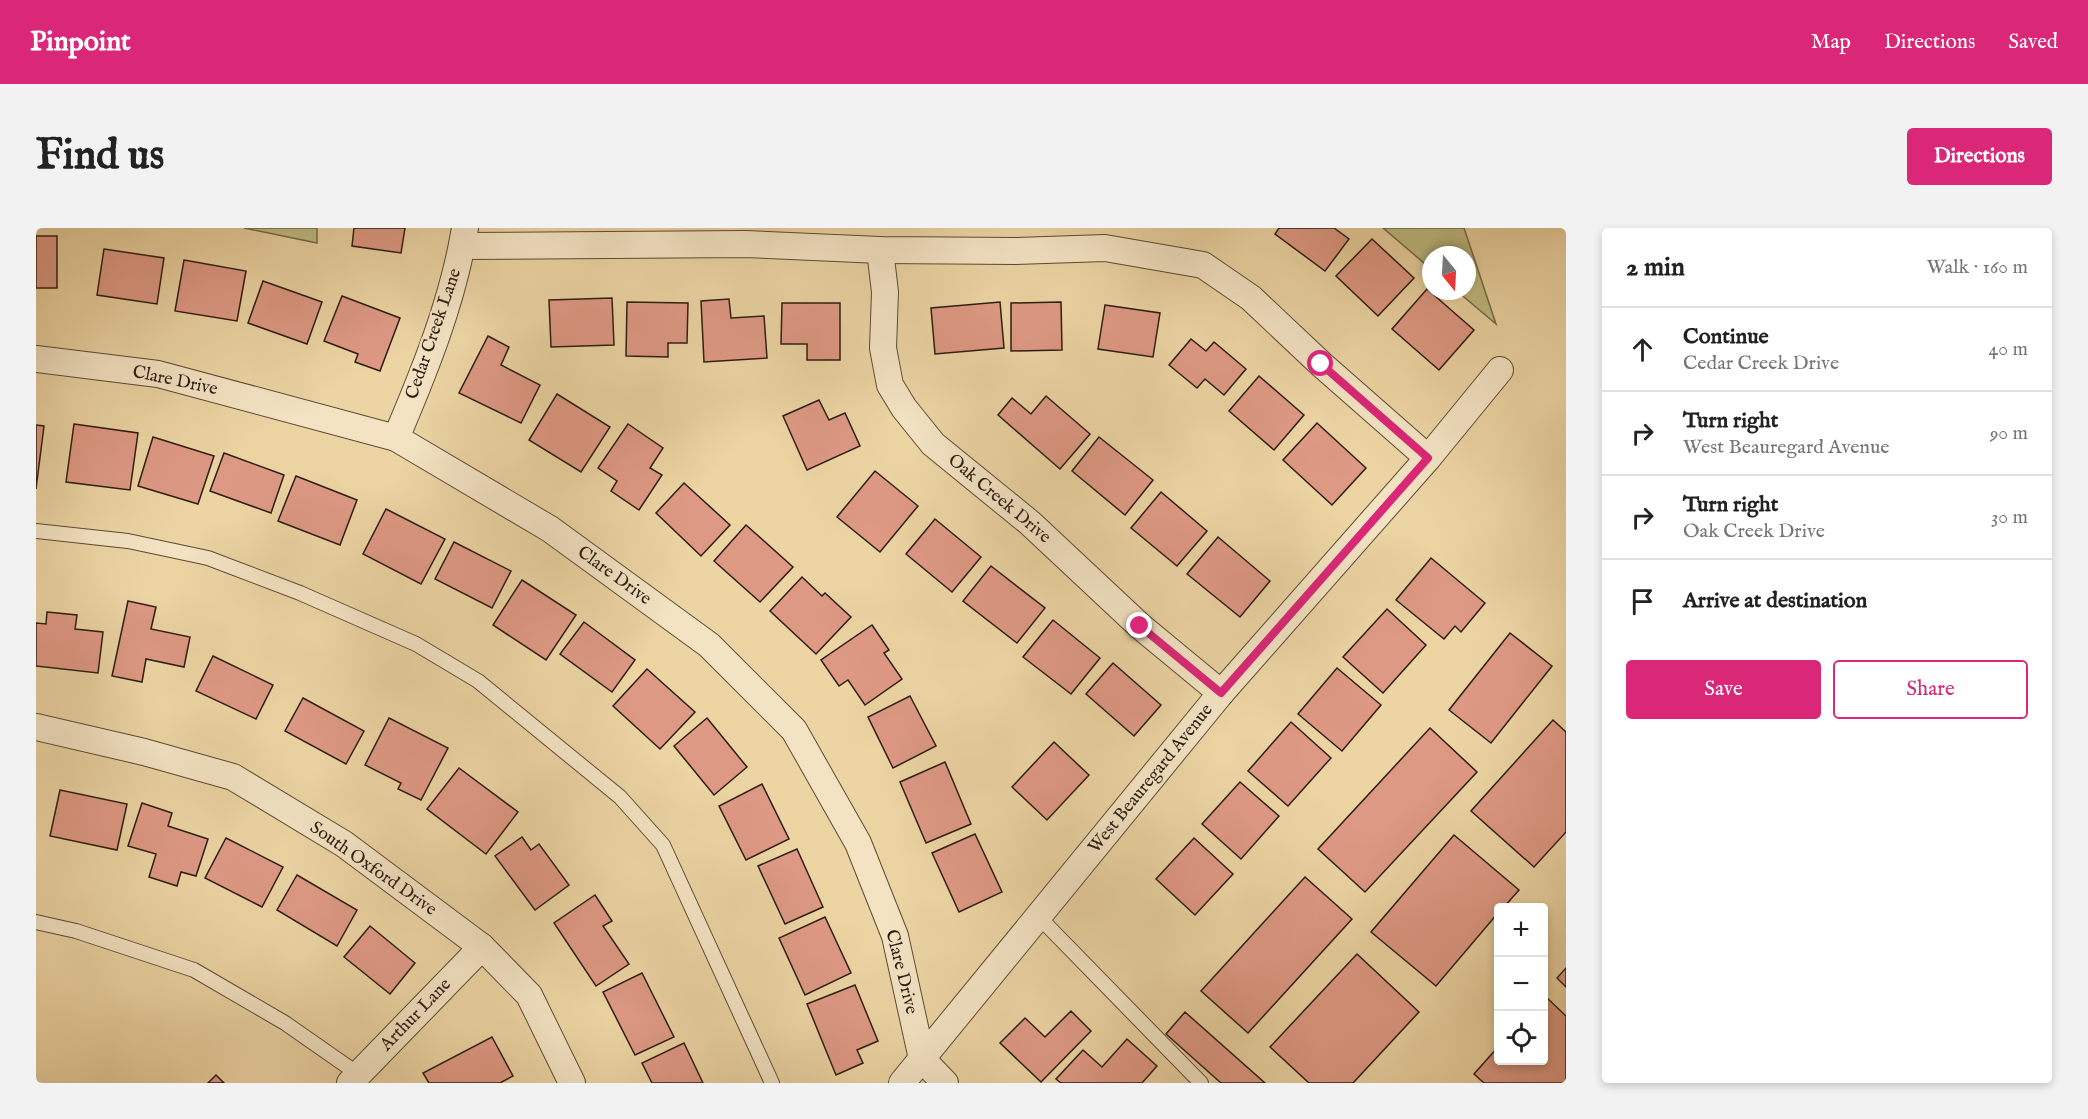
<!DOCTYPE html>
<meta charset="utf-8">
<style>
:root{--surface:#fff;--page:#f2f2f2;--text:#222;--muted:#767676;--line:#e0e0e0;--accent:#db2777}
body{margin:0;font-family:"IM FELL English",serif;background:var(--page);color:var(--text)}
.controls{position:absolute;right:18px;bottom:18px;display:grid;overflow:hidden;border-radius:6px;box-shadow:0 3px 9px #0003}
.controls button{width:54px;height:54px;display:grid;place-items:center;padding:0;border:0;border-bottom:2px solid var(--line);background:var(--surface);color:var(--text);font:30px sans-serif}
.compass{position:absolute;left:1386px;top:18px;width:54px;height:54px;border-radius:50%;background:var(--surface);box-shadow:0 3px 9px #0003;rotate:162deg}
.stop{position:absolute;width:18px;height:18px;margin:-14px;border:4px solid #db2777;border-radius:50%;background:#fff}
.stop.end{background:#db2777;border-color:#fff;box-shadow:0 2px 6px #0008}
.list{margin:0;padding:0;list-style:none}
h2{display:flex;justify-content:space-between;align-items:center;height:78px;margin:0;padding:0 24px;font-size:26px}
h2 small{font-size:20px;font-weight:400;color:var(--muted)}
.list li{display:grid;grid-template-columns:39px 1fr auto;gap:18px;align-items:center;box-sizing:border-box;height:84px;padding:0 24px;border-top:2px solid var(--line)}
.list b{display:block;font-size:22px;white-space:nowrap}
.list p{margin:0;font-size:20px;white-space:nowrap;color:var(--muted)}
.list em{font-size:20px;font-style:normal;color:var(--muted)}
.actions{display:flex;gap:12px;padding:18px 24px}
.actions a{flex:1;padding:14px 0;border:2px solid var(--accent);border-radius:6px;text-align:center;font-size:21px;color:var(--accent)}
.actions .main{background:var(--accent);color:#fff}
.icon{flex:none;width:33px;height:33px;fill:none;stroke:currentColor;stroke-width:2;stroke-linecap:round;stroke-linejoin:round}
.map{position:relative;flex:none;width:1530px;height:855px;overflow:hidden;border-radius:6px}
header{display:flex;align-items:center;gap:36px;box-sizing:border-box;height:84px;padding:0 30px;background:var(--accent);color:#fff}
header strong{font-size:28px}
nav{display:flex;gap:33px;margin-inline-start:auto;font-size:21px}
.intro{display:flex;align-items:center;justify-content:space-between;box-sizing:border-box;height:144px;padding:0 36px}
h1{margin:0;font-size:42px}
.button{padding:15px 27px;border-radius:6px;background:var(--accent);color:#fff;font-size:21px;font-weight:700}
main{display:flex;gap:36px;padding:0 36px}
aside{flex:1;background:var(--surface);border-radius:6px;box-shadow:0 3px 9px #0003}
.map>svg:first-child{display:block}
.green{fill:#bebb81;stroke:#766c4a;stroke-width:1.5}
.building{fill:#de9984;stroke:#2d1d12;stroke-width:1.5}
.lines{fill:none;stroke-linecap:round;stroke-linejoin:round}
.lane-casing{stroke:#5d4b36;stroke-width:16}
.street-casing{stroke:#5d4b36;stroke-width:28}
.lane{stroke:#f3e3c3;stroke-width:14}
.street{stroke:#f3e3c3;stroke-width:26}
.route{stroke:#db2777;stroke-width:8}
.labels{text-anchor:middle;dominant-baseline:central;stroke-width:4.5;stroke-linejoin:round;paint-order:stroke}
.street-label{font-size:18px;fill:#2d1d12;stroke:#f3e3c3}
</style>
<header>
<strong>Pinpoint</strong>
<nav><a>Map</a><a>Directions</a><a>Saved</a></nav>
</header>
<div class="intro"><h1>Find us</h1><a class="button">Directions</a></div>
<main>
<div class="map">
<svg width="1530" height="855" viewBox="0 0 1530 855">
<rect width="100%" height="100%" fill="#ecd4a3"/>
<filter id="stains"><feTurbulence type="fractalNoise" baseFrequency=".00333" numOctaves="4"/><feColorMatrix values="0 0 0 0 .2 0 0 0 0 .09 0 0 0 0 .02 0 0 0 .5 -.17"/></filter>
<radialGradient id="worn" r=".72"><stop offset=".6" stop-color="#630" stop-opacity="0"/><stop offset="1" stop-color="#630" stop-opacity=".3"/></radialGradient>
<g class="green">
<polygon points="208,0 281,0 281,15"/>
<polygon points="1347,0 1428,0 1460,96 1421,63 1431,63 1431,27 1395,27 1395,41"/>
</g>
<g class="building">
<polygon points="318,0 369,0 365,25 316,18"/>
<polygon points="1243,0 1298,0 1313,11 1289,43 1239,6"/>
<rect x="0" y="8" width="21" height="52"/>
<polygon points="1336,11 1378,50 1342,88 1300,48"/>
<polygon points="68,21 128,30 121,76 61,67"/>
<polygon points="148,32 210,43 201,93 139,83"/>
<polygon points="227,53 286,74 271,116 212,95"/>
<polygon points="1391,61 1438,102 1403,142 1356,101"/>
<polygon points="306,68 364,90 344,143 319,134 322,126 288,113"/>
<polygon points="576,70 578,117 515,119 513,72"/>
<polygon points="693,71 695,90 728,88 731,130 668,134 665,73"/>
<polygon points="591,74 652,75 651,115 632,115 632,129 590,128"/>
<polygon points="964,74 968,120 899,126 895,80"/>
<polygon points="1025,74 1026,122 975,123 975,75"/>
<polygon points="746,75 804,75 804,132 771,132 771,116 745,116"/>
<polygon points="1069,77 1124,85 1117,129 1062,121"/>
<polygon points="452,108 473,119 465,137 504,157 485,195 423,165"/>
<polygon points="1155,111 1170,123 1178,114 1210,141 1188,167 1169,151 1161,160 1133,137"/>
<polygon points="1223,148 1268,187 1238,222 1193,183"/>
<polygon points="521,166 574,199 545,244 493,212"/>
<polygon points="1010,168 1054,206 1024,241 962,187 976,170 995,186"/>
<polygon points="783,172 793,192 809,185 824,218 771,242 747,188"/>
<polygon points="1281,195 1330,240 1296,277 1247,232"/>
<polygon points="38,196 102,205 94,262 30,254"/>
<polygon points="592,196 627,220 614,240 626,247 603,282 575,263 581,253 562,240"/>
<polygon points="0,197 8,198 0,261"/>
<polygon points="117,209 178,228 162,276 102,258"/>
<polygon points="1063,209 1117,252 1089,287 1036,243"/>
<polygon points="188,225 248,247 235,285 174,263"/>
<polygon points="839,243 882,278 844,324 801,289"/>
<polygon points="260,248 321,272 304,317 242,293"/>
<polygon points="648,255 694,297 665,328 620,285"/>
<polygon points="1125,264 1171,303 1141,338 1095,300"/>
<polygon points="350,281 409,311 385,356 327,326"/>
<polygon points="899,291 945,329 916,364 870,326"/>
<polygon points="710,297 757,339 724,374 678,333"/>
<polygon points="1182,309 1234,353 1204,389 1151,346"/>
<polygon points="418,314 475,343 456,380 399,351"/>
<polygon points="1395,330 1449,375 1425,404 1419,398 1408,411 1360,372"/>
<polygon points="955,338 1009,380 981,415 927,373"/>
<polygon points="766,349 786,368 789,365 815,389 780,426 734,383"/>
<polygon points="486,352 540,387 510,432 457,397"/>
<polygon points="92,373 120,379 115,401 154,409 148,439 110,431 106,454 76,448"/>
<polygon points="1351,381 1390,417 1347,465 1307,429"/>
<polygon points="11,384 41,387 39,401 67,404 62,445 0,438 0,395 10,396"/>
<polygon points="1017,392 1064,430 1035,466 987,429"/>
<polygon points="548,394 599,432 576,464 524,426"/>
<polygon points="836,397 853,422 848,425 866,451 829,477 812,452 803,458 785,432"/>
<polygon points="1474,405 1516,438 1455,515 1413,482"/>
<polygon points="177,428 237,457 220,491 160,463"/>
<polygon points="1077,435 1125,477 1098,508 1050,466"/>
<polygon points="1301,440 1345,477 1306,523 1262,486"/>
<polygon points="611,441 659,484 624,521 577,478"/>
<polygon points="874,468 900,518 857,540 832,489"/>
<polygon points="267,470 328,503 310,536 249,503"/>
<polygon points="353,490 412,520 385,572 362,561 365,555 329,537"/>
<polygon points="671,490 711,539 678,567 638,518"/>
<polygon points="1517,492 1530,504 1530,604 1498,639 1435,583"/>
<polygon points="1255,494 1295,530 1252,578 1212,543"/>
<polygon points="1394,500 1441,544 1329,664 1282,621"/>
<polygon points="1018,514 1053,547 1011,592 976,559"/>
<polygon points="909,534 935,596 890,615 864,554"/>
<polygon points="423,540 482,584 450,626 391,581"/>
<polygon points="1204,554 1243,588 1205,631 1166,596"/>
<polygon points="726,556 753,611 710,632 683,578"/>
<polygon points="24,562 91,576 81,622 14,608"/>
<polygon points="106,575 136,585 132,598 172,611 160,648 145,644 141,658 113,649 120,626 92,618"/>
<polygon points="939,606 966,664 923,684 896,625"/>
<polygon points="1418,607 1483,662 1467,680 1462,680 1462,685 1400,758 1335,704"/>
<polygon points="486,609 495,622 503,616 533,657 499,682 459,628"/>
<polygon points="190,610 247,639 226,679 169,650"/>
<polygon points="1158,610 1197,646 1159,687 1120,651"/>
<polygon points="761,621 787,679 749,696 722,638"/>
<polygon points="261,647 321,682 301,718 241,682"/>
<polygon points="1269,649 1316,691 1212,805 1165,763"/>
<polygon points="559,667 576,693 567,698 593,736 560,758 518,695"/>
<polygon points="789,689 815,745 769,767 743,710"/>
<polygon points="334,698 379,735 354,766 308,729"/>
<polygon points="1321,726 1383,784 1317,855 1273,855 1234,819"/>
<polygon points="1530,740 1530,759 1521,750"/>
<polygon points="606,745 638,809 599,827 567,764"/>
<polygon points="819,757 842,813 821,822 827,835 800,847 771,776"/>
<polygon points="1510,769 1530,788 1530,855 1448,855 1438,846 1462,819 1462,832 1508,832 1508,771"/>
<polygon points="1035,783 1055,803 1005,854 964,815 989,790 1009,809"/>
<polygon points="1149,784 1229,855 1185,855 1130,806"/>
<polygon points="456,809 477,848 464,855 393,855 387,845"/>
<polygon points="1091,811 1121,838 1106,855 1025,855 1020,851 1047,822 1066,839"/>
<polygon points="648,815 667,855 616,855 606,835"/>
<polygon points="180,847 188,855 172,855"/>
</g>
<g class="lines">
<defs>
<g id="lane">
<polyline points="0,303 92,313 172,330 264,365 380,416 442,453 584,569 627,617 736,855"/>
<polyline points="1002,688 1165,855"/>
<polyline points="0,694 40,703 158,742 249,795 325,848"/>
</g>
<g id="street">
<polyline points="426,18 709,16 844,22 979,23 1069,20 1167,37 1215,70 1285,136 1392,230"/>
<polyline points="844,22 849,64 847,120 854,157 868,180 897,216 994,295 1104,398 1185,465"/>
<polyline points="0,131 122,146 360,210 514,301 673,417 758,502 822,615 859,708 886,831 909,855"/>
<path d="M360,210c29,-68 57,-137 69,-210"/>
<polyline points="0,499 108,524 197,549 308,616 446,719 493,767 536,855"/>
<polyline points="314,855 446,719"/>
<polyline points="866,855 1185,465 1392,230 1464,142"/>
</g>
</defs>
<use href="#lane" class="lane-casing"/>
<use href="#street" class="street-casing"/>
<use href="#lane" class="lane"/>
<use href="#street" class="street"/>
</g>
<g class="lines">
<polyline class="route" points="1104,398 1185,465 1392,230 1285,136"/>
</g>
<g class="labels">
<g class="street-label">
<text transform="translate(398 106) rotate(-71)">Cedar Creek Lane</text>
<text transform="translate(139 153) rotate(12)">Clare Drive</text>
<text transform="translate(963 271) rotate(40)">Oak Creek Drive</text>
<text transform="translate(578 348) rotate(36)">Clare Drive</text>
<text transform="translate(1115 551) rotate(-51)">West Beauregard Avenue</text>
<text transform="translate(337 641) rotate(35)">South Oxford Drive</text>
<text transform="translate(865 744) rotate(76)">Clare Drive</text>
<text transform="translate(380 787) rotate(-46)">Arthur Lane</text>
</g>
</g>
<rect width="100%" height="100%" filter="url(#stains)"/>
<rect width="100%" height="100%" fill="url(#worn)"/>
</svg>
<div class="controls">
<button>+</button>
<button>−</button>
<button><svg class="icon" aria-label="locate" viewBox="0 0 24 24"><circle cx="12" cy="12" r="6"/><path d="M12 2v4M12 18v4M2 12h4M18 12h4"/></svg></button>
</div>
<svg class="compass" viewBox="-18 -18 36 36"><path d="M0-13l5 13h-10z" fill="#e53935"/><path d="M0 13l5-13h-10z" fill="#767676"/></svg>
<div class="stop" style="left:1285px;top:136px"></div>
<div class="stop end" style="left:1104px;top:398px"></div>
</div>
<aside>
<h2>2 min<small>Walk · 160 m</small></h2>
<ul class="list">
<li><svg class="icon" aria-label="ahead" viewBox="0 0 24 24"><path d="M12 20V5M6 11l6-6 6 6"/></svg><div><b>Continue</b><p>Cedar Creek Drive</p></div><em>40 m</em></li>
<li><svg class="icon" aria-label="right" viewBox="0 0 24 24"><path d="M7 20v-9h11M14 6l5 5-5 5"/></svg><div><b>Turn right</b><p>West Beauregard Avenue</p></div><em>90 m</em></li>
<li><svg class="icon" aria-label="right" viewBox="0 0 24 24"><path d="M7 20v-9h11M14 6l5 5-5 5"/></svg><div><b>Turn right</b><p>Oak Creek Drive</p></div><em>30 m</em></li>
<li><svg class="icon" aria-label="arrive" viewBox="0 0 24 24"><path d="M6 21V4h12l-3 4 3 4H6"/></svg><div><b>Arrive at destination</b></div></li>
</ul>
<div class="actions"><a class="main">Save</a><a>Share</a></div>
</aside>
</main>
